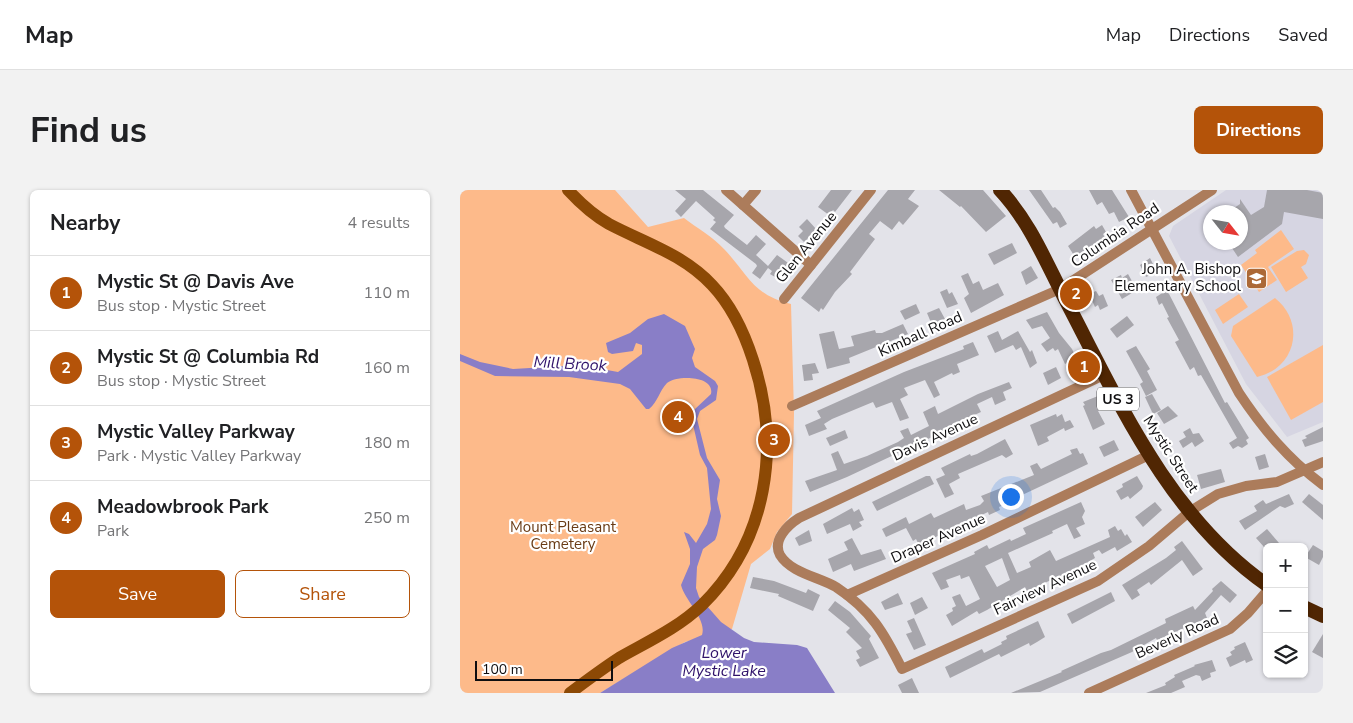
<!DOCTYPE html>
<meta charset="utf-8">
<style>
:root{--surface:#fff;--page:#f2f2f2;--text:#202124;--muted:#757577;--line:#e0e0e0;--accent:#b45309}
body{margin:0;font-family:"Nunito Sans",sans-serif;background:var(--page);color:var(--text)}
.controls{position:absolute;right:15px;bottom:15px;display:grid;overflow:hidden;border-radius:8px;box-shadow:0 1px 4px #0004}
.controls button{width:45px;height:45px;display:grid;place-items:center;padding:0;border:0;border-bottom:1px solid var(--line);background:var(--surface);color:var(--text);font:25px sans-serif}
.compass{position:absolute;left:743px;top:15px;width:45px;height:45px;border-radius:50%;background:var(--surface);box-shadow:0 1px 4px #0004;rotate:121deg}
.scale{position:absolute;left:15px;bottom:12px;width:138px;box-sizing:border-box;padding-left:5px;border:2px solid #0f0e10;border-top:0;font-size:14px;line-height:18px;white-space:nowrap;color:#0f0e10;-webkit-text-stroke:4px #fff;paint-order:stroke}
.you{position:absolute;left:550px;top:306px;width:18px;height:18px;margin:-12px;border:4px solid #fff;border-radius:50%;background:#1a73e8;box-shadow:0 0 0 8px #1a73e833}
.badge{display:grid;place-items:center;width:32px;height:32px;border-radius:50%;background:var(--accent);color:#fff;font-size:16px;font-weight:700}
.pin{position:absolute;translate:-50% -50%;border:2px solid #fff;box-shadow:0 1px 5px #0006}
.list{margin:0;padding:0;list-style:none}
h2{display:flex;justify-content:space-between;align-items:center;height:65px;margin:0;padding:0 20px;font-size:21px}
h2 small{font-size:16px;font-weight:400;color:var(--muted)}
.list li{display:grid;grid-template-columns:32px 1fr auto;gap:15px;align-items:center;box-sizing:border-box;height:75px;padding:0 20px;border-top:1px solid var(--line)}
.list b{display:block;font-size:19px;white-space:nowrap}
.list p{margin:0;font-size:16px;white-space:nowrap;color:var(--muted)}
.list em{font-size:16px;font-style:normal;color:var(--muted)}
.actions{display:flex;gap:10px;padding:15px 20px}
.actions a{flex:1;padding:11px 0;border:1px solid var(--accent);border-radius:8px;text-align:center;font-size:18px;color:var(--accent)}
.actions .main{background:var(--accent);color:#fff}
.icon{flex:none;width:28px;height:28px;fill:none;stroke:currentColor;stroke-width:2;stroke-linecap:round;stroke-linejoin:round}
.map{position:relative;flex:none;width:863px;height:503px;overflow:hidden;border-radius:8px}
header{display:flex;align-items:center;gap:30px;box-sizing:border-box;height:70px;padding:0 25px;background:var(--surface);border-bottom:1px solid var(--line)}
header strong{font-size:24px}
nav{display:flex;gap:28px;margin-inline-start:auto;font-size:18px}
.intro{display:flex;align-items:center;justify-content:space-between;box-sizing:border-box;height:120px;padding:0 30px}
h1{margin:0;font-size:35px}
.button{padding:12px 22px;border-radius:8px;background:var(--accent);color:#fff;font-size:18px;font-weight:700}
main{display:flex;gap:30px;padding:0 30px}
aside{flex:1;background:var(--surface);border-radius:8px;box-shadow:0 1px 4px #0004}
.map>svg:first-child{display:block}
.built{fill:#d6d5e2;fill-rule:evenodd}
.green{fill:#fdba8a}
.water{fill:#897ec7}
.building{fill:#a7a6ac;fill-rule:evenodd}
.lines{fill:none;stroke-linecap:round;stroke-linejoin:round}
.minor{stroke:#ac7c5b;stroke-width:10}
.secondary{stroke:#8c4905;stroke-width:12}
.trunk{stroke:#502603;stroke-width:14}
.labels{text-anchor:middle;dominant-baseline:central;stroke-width:4.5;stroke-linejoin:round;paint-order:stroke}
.shield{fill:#fff;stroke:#575658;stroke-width:1}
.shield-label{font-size:14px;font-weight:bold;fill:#0f0e10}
.street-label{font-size:15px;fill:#0f0e10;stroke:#fff}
.poi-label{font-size:15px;fill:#0f0e10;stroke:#fff;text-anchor:end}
.park-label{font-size:15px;fill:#693b15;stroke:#fff}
.water-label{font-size:16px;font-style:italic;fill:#2f126a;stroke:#fff}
</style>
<header>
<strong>Map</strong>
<nav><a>Map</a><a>Directions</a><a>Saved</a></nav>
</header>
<div class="intro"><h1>Find us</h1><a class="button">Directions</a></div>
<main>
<aside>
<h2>Nearby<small>4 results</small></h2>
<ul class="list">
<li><span class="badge">1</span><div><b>Mystic St @ Davis Ave</b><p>Bus stop · Mystic Street</p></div><em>110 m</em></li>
<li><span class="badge">2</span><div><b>Mystic St @ Columbia Rd</b><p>Bus stop · Mystic Street</p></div><em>160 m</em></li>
<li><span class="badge">3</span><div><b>Mystic Valley Parkway</b><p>Park · Mystic Valley Parkway</p></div><em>180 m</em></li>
<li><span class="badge">4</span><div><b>Meadowbrook Park</b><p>Park</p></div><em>250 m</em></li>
</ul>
<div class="actions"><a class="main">Save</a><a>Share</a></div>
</aside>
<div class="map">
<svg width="863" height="503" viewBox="0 0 863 503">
<rect width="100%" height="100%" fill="#e3e3e9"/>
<path class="built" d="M766,0h97v232l-36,15 -41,-53 -77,-148 4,-10zM751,22h30v30h-30z"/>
<g class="green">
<path d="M0,0h155l33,37 36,-9c13,10 29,19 40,31 25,26 27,45 67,55l3,109 -2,101 -15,18 -7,17 -19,15 -19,65 -47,13 -85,51h-140z"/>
<polygon points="821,40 834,59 808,77 817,90 799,102 781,75 797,63 795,60"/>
<polygon points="844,60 849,65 846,74 841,77 848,88 826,102 811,77 837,61"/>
<polygon points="779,104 788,117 763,134 755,120"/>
<path d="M815,108c31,25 21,70 -18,79l-26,-41 2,-10z"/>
<polygon points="863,155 863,212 831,230 807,187"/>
</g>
<path class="water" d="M204,124l21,12 10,23 -3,9 3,9 20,14 3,5 -2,14 -16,11 -3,8 10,39 13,22 -3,19 4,17 -4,19 -2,5 -12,9 -6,18 -1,21 3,9 22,25 23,16 10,4 43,3 10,3 28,45h-235l72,-45 30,-13c5,-16 -17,-34 -21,-50l9,-21v-15l-6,-17 5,2 7,9 11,-19 4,-15 -4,-41 -7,-13 -8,-35 2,-10 17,-16c4,-19 -35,-19 -44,-11 -8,8 -9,19 -18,26h-3l-16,-20 -10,-5 -51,-7 -74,-1 -35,-15v-7l20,8 33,7 51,-3 32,2 22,4 24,-18v-9l-6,-2 -3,8 -21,3 -4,-2 -2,-9 24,-10 18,-14z"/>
<g class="building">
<polygon points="215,0 243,0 274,25 264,36 265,38 287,55 296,45 306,54 296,65 308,76 317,65 331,75 323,85 319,82 315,87 310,84 312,81 308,78 300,89 292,83 297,76 296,74 250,39 256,32 253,30 255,28 236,11 221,27 215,21 226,9"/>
<polygon points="371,0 392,0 375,22 373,20 369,25 358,17"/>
<polygon points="428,0 455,0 448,9 459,16 443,35 439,31 432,40 420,31 409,44 415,49 390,82 392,84 375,102 363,120 361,118 359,122 341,108"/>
<polygon points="479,0 523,0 546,26 526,42 501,16 500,17"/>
<polygon points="569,0 581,0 593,18 595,17 600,22 607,34 600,38 597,32 593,34"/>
<polygon points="629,0 652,0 669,27 659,32 654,22 649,24 642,12 637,15"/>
<polygon points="807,0 847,0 863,3 863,29 824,22 822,34 778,67 768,52 780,52 780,22 768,22 780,14 780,9 791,25 804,17"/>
<polygon points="347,29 357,40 344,52 338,46 343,41 339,37"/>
<polygon points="642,35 646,42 643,44 645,48 615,67 608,56 634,36 636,39"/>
<polygon points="552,53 557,63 534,75 528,64"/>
<polygon points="690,68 695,78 691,80 693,84 686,87 680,75"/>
<polygon points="571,76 578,88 566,95 561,82"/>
<polygon points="508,83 513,94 519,91 523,100 538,93 544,105 511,123 504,108 509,104 501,86"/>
<polygon points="668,84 677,100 662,109 651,90 661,85 662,88"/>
<polygon points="487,99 489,104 492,102 498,114 487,118 480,102"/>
<polygon points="707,100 765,213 767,212 789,248 786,250 788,254 782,258 778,256 773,259 769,253 777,248 741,185 738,186 734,177 730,180 715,152 719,150 707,128 709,127 702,113 699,115 696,107"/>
<polygon points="636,101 639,106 643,104 648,116 640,120 638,115 635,117 629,104"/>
<polygon points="456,114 460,123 445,130 440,121"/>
<polygon points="479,118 485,129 472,135 467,123"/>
<polygon points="587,122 599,143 612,159 618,171 610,175 609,172 605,174 598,159 595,161 593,158 587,162 581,154 590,148 582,136 572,139 566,130"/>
<polygon points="667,126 674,135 657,148 650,139"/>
<polygon points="443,134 448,144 389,168 390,173 367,179 359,144 374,141 379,159 394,156 391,146 415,140 416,143 422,143"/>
<polygon points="538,141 542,150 558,141 570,162 572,160 577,173 570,178 561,157 556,160 553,155 535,163 527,146"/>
<polygon points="513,152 519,165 497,174 500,182 493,185 492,183 474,192 480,205 474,208 465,190 444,198 448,205 440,209 449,228 440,231 432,212 416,218 413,212 372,229 364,234 367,239 349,246 345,235 361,228 357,221 444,182 504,159 503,156"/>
<polygon points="676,156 690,179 687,181 697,200 686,206 680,194 683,192 666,161"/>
<polygon points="355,173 359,183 352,184 353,190 344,191 342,175"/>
<polygon points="596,177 601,188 588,195 583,183"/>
<polygon points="549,192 552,198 543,202 546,210 535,215 532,207 517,214 521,222 501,231 502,233 387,287 350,302 345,291 377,280 371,264 378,261 384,274 407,266 438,252 444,248 440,241 448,238 451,245 469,236 463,222 475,216 478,224 518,204"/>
<polygon points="692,204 701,220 693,224 685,207"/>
<polygon points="638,206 643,218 638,221 645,234 633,240 623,216 625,215 623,212"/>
<polygon points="708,216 718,226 704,234 697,223"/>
<polygon points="596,224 597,227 602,224 605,232 610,230 614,237 605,241 604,238 587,247 589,251 578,256 570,235"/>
<polygon points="863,237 863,251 845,257 842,250 847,248 845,246"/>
<polygon points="730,238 733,244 739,243 744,251 735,257 732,252 723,258 719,251 726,247 723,242"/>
<polygon points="385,240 388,248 370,256 366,248"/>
<polygon points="545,249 553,264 546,268 542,265 498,284 500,288 489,294 494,304 485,308 476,289 485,285 481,278 510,264 511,266 517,264"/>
<polygon points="654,250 659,260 644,267 639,257"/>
<polygon points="617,258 620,264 623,263 628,274 560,306 561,308 539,317 540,320 529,325 528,322 459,355 456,349 453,351 446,338 426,347 422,339 446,327 449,334 471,323 474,328 504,314 506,320 520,315 524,311 521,306 574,285 570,276 577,273 581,279 612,264 610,260"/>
<polygon points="805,264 809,277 799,280 795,267"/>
<polygon points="761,279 765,292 741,299 737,285"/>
<polygon points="466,286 470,286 474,294 417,321 412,312"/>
<polygon points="677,286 683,296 682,299 670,309 668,306 661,310 656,301 663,297 662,294"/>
<polygon points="829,304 834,314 825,318 820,316 785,340 779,331 797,321 794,316 803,310 806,314"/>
<polygon points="849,304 863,315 863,330 842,312"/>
<path d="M621,312l4,9 -3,6 3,7 -9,4 5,8 -7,3 -7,-15 -15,7 1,2 -45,20 9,20 14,-6 -2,-5 21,-12 6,11 54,-24 -2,-7 7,-4 3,5 3,-2 4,7 2,-2 5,8 -15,9 -2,-4 -13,7 -3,-4 -6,3 2,5 -12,7 1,3 -10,4 -1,-2 -35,16 1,3 -11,5 -3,-7 -38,23 -8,4 -2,-3 -25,15 -6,-11 7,-4 -1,-3 4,-2 -4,-9 8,-3 6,12 14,-7 -11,-23 -8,3 -1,-4 -14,5 3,7 -8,3 -9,-17 43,-19 -1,-2 13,-7 2,4 21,-10 1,2 15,-7 -3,-6zM542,368l8,22 -13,7 -12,-21z"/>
<polygon points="695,312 702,320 683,337 675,327"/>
<polygon points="392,318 394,322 399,319 404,330 399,332 402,336 393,341 390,334 367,344 363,334"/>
<polygon points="807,339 819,353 815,357 804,357 796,348"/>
<polygon points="349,340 352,351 339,356 335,348"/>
<polygon points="392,348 401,365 421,359 426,369 394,381 391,374 373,382 368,369 388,360 384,352"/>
<polygon points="722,351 743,379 733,386 722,370 691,395 689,392 677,400 680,405 672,410 662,395 706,368 716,360 714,357"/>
<polygon points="853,355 863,361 863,367 859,375 845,367"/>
<polygon points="293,387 314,391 346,403 348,399 360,405 353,421 318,406 319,404 290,398"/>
<polygon points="761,391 777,405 770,413 761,405 745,423 747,428 697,450 696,448 672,462 580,502 551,503 602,482 601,481 641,463 651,460 706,433 705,429 733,416 735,420 753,401 752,399"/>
<polygon points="651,402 655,411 612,434 607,424"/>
<polygon points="438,403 443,414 425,420 421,412"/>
<polygon points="462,407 468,418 455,425 450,413"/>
<polygon points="375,411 390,422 411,446 409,449 419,468 400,477 396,470 400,468 396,461 402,458 386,442 390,438 368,420"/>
<polygon points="454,428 466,455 454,460 446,444 452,442 447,431"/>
<polygon points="578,431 585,447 577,452 570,456 569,453 541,467 539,464 490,488 485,477 522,459 524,463 542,454 541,452 547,449 546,446"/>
<polygon points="863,444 863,468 852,462"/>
<polygon points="785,452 793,470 786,473 785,470 770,477 766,468 772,465 770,462 775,459 774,457"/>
<polygon points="752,470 756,481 750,483 751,487 742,491 740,486 736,485 722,491 725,497 711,503 686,503 706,495 705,493 715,487 714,485 735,476 734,475"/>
<polygon points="452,488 459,503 442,503 438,495"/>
</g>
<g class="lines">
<g class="minor">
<polyline points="266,0 351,75"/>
<path d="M671,0l108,203c24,36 49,66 84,92"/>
<polyline points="283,15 296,0"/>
<polyline points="324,109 411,0"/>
<path d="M644,185l-305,143c-11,7 -27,22 -19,37 11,18 39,22 56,32 35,23 48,46 66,82l196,-88 51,-35 40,-34 29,-18 28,-8 31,-4 46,-20"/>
<polyline points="332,216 600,99 752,0"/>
<polyline points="387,405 522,345 689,265"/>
<polyline points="629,503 770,439 788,423 807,401"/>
</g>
<path class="secondary" d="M108,0c12,13 25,25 41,34 36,19 74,30 103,61 20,21 32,47 41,75 28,86 15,180 -51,245 -24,23 -55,37 -83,53 -17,11 -33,23 -49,35"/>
<g class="trunk">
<path d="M540,0c29,31 45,70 64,107 54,103 104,219 203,288"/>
<polyline points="844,417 863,426"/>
</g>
</g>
<defs>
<symbol id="school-square" viewBox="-11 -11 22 22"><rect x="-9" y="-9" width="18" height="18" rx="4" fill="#ac6936" stroke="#fff"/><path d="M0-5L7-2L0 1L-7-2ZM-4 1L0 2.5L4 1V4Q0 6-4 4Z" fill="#fff"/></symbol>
</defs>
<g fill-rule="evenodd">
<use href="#school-square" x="784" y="76" width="25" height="25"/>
</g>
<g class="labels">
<rect class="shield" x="637" y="197.5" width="42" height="23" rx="4"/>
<g class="shield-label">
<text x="658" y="209">US 3</text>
</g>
<g class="street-label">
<text transform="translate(655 45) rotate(-34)">Columbia Road</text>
<text transform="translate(346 57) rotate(-51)">Glen Avenue</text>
<text transform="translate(460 144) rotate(-24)">Kimball Road</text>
<text transform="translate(475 247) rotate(-25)">Davis Avenue</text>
<text transform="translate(711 264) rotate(57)">Mystic Street</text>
<text transform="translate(478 348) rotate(-24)">Draper Avenue</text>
<text transform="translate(585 397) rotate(-25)">Fairview Avenue</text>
<text transform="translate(717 446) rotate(-24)">Beverly Road</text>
</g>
<g class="poi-label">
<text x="781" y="79">John A. Bishop<tspan x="781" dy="17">Elementary School</tspan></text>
</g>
<g class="park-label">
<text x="103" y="337">Mount Pleasant<tspan x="103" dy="17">Cemetery</tspan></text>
</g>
<g class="water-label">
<text transform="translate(110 174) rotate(3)">Mill Brook</text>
<text x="264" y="463">Lower<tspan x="264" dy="18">Mystic Lake</tspan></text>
</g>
</g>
</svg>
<div class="controls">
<button>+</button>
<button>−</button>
<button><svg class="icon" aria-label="layers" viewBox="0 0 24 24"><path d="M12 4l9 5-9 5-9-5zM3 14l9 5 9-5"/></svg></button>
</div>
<svg class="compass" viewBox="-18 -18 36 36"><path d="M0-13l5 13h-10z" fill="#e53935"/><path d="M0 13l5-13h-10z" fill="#757577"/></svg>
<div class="scale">100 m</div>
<div class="you"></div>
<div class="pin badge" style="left:624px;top:177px">1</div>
<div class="pin badge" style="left:616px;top:104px">2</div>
<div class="pin badge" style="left:314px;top:250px">3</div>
<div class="pin badge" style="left:218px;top:227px">4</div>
</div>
</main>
